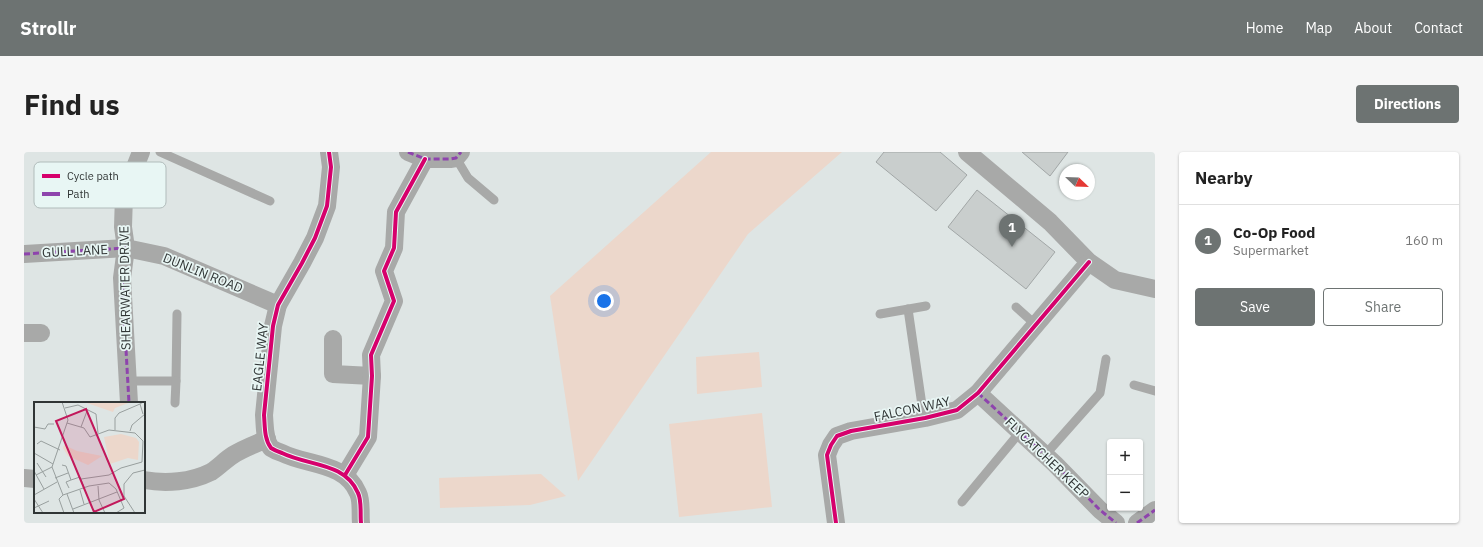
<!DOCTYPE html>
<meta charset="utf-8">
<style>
:root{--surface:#fff;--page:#f6f6f6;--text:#222;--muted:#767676;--line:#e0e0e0;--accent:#6d7372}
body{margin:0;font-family:"IBM Plex Sans",sans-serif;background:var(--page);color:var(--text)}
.controls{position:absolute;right:12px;bottom:12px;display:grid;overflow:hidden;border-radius:4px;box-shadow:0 1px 3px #0004}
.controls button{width:36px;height:36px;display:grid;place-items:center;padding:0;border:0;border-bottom:1px solid var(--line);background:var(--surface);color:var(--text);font:20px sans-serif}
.compass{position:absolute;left:1035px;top:12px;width:36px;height:36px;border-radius:50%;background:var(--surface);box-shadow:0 1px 3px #0004;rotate:113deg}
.you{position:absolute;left:580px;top:149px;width:14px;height:14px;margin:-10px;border:3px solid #fff;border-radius:50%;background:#1a73e8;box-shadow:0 0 0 6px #1a73e833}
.badge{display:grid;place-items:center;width:26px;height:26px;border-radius:50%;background:var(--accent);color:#fff;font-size:13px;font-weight:700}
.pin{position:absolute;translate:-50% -33px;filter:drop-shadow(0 1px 2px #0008)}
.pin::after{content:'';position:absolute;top:21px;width:14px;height:12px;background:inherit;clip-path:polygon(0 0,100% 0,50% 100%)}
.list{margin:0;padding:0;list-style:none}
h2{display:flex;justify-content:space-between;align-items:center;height:52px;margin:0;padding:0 16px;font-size:17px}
h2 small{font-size:13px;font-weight:400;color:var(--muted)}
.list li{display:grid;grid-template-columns:26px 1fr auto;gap:12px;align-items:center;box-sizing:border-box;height:72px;padding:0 16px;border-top:1px solid var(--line)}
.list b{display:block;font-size:15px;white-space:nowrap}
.list p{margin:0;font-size:13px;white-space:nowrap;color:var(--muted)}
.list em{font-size:13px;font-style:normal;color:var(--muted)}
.actions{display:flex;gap:8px;padding:12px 16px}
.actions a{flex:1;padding:9px 0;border:1px solid var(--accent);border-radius:4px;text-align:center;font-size:14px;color:var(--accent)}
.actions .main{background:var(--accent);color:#fff}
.map{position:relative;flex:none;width:1131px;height:371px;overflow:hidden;border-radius:4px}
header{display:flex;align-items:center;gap:24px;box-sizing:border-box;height:56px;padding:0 20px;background:var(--accent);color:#fff}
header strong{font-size:19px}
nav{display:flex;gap:22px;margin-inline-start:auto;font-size:14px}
.intro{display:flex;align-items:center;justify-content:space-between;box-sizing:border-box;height:96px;padding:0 24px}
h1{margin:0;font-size:28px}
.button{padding:10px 18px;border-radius:4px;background:var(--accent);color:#fff;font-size:14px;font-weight:700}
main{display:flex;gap:24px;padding:0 24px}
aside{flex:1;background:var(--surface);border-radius:4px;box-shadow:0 1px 3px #0004}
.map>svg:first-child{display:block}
.green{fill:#ecd7cb}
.building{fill:#c9cecd;stroke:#a1a6a6}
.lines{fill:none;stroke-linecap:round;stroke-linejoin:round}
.lane{stroke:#a8a9a8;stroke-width:9}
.street{stroke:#a8a9a8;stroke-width:18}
.quiet{stroke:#8e44ad;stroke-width:3;stroke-dasharray:6 3;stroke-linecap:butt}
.cycleway-casing{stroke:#e8f6f4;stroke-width:6}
.cycleway{stroke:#d6006c;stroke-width:4}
.labels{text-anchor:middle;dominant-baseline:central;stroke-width:3.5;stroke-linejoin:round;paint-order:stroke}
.street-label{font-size:13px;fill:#303535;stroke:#e8f6f4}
.inset-road{fill:none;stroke:#989f9e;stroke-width:1}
.view{fill:#c2185b;fill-opacity:0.15;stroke:#c2185b;stroke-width:2}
.inset-edge{fill:none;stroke:#303535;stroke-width:2}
.key{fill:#e8f6f4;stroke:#b1bcbb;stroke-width:1}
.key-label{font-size:11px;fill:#303535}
</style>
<header>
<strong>Strollr</strong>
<nav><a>Home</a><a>Map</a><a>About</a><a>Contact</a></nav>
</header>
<div class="intro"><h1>Find us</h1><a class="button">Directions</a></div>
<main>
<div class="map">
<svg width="1131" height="371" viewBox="0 0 1131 371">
<rect width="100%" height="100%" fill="#dee5e4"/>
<g class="green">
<polygon points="687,0 818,0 724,82 554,329 526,144"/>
<polygon points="735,200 738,235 673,242 672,205"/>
<polygon points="738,261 748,355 655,365 645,272"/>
<polygon points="517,322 542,344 506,353 416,356 415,326"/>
</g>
<g class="building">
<polygon points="860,0 916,0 943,23 912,59 852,10"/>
<polygon points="998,0 1044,0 1026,24"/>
<polygon points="953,38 1031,100 1002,137 924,75"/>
</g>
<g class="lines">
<g class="lane">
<polyline points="136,0 246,49"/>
<polyline points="432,6 444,26 470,48"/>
<polyline points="992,155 1012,173"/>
<polyline points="884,157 900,267"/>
<polyline points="856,162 902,154"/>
<polyline points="104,229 152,229 153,162"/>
<polyline points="1110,233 1131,239"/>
<polyline points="151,251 152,229"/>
<polyline points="1021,303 1076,241 1082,207"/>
<polyline points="938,350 996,280"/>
</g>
<g class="street">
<path d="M305,0l2,15 -4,39 -12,32 -13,25 -24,42 -5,21 -9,89c1,11 0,24 7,33 3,2 8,4 11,5 26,13 63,9 76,40 4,8 2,21 3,30"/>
<polyline points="384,0 401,7 426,7 432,6 437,0"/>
<polyline points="943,0 1026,70 1065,110 1091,128 1131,137"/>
<polyline points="0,102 102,96 140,104 254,153"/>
<polyline points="0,181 17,181"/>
<polyline points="309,187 309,222 348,224"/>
<polyline points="954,241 1031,312 1076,358 1092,371"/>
<polyline points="105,251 98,126 102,96 99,75 100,43 117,0"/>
<polyline points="321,323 344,285 348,224 347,203 370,149 360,119 370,96 372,60 401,7"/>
<polyline points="0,326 11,327"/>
<path d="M120,328c22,4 47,2 67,-8 8,-5 14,-12 22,-17 11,-7 23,-11 34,-16"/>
<polyline points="812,371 803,303 807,293 813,284 827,279 901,266 933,258 954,241 1065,110"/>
<polyline points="1113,371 1131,358"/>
</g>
<g class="quiet">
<polyline points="384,0 401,7 426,7 432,6 437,0"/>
<polyline points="0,102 102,96"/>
<polyline points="98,126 105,251"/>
<polyline points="954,241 1031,312 1076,358 1092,371"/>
<polyline points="1113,371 1131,358"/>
</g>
<defs>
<g id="cycleway">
<path d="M305,0l2,15 -4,39 -12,32 -13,25 -24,42 -5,21 -9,89c1,11 0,24 7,33 3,2 8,4 11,5 26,13 63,9 76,40 4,8 2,21 3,30"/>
<polyline points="321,323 344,285 348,224 347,203 370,149 360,119 370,96 372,60 401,7"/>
<polyline points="812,371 803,303 807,293 813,284 827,279 901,266 933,258 954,241 1065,110"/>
</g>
</defs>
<use href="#cycleway" class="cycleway-casing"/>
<use href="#cycleway" class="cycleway"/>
</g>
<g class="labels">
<g class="street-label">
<text transform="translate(51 99) rotate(-3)">GULL LANE</text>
<text transform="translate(179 121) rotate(22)">DUNLIN ROAD</text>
<text transform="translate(101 136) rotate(-91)">SHEARWATER DRIVE</text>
<text transform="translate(236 205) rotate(-84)">EAGLE WAY</text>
<text transform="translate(888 257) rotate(-12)">FALCON WAY</text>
<text transform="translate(1023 306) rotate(44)">FLYCATCHER KEEP</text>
</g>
</g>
<g transform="translate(10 250)">
<rect width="111" height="111" fill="#dee5e4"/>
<path d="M50,0h47l-16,6 -2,4zM87,32l15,4 3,4 -1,18 -10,-2 -18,6 -6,-27zM30,43l13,6 25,5 -14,9 -20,-9 -5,-8z" fill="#ecd7cb"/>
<path class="inset-road" d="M31,6l13,-3 18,9 2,19M109,12l-3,-10 3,-2M33,21l17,5 6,9 19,-7 26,3 8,8 -1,21M0,25l11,2 3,-5h6M47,25l6,-16M81,28v-12l4,-5 21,-9M96,29l2,-6 13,-11M3,42l4,-3 19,9M0,51l19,11M3,61l9,14M28,63l4,1 5,14 9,-3 4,10M18,65l11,28 26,-9 20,-3M18,65l16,-47 -6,-18M0,69l10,18M2,73l16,-8M75,73l12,-7 21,-6M21,76l13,-5M47,77l28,-4M75,81l7,6 8,19 -8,5M64,84l1,14 6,13M35,86l-3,-6 5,-2M46,88l4,14M33,92l7,19M0,93l23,-13M29,93l-4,4 5,14M0,97l9,14M0,106l15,-7M39,107l44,-17M101,111l-11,-17v-12l9,-11 12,-3"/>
<path class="view" d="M52,7l38,90 -30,13 -38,-91z"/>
<rect width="111" height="111" class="inset-edge"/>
</g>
<rect x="10" y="10" width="132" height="46" rx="6" class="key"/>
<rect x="18" y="22" width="18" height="4" fill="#d6006c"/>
<rect x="18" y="40" width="18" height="4" fill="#8e44ad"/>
<g class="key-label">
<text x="43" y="28">Cycle path</text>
<text x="43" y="46">Path</text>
</g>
</svg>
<div class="controls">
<button>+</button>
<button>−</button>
</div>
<svg class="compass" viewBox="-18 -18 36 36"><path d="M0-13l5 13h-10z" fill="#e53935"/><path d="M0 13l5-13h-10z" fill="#767676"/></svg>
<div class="you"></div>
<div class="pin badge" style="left:988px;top:95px">1</div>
</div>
<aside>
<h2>Nearby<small></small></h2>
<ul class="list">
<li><span class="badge">1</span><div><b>Co-Op Food</b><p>Supermarket</p></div><em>160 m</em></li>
</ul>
<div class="actions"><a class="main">Save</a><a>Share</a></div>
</aside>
</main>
